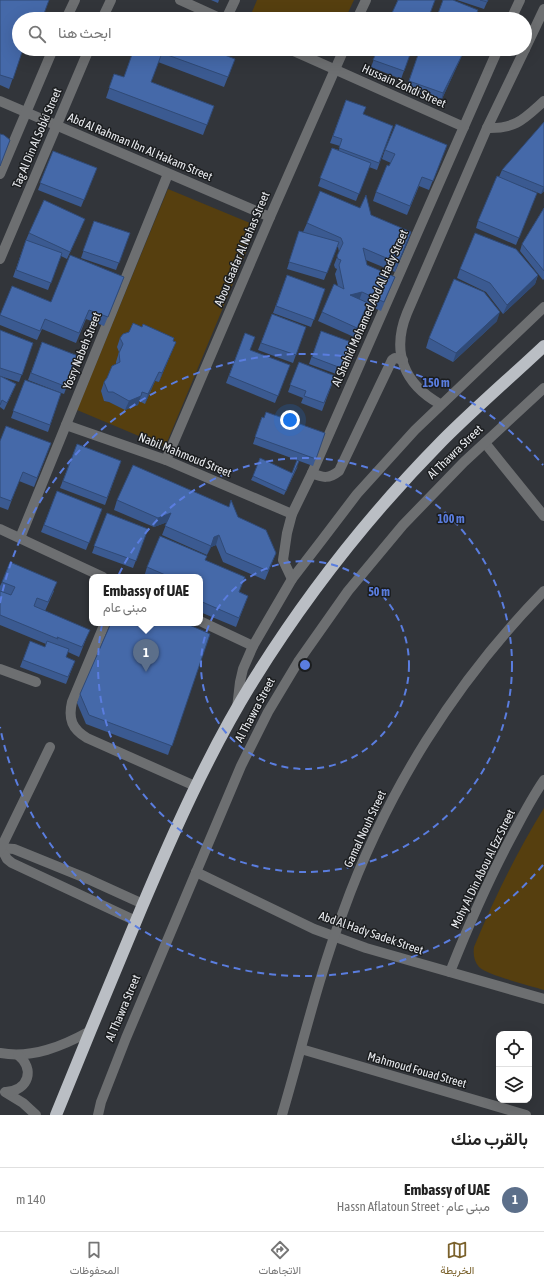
<!DOCTYPE html>
<html lang="ar">
<meta charset="utf-8">
<style>
:root{--surface:#fff;--page:#f6f6f6;--text:#222;--muted:#767676;--line:#e0e0e0;--accent:#7a612b}
body{margin:0;font-family:"Asap Condensed",Vazirmatn,sans-serif;background:var(--page);color:var(--text);direction:rtl}
.controls{position:absolute;right:12px;bottom:12px;display:grid;overflow:hidden;border-radius:8px;box-shadow:0 4px 16px #0002}
.controls button{width:36px;height:36px;display:grid;place-items:center;padding:0;border:0;border-bottom:1px solid var(--line);background:var(--surface);color:var(--text);font:20px sans-serif}
.you{position:absolute;left:290px;top:420px;width:14px;height:14px;margin:-10px;border:3px solid #fff;border-radius:50%;background:#1a73e8;box-shadow:0 0 0 6px #1a73e833}
.badge{display:grid;place-items:center;width:26px;height:26px;border-radius:50%;background:var(--accent);color:#fff;font-size:13px;font-weight:700}
.pin{position:absolute;translate:-50% -33px;filter:drop-shadow(0 1px 2px #0008)}
.pin::after{content:'';position:absolute;top:21px;width:14px;height:12px;background:inherit;clip-path:polygon(0 0,100% 0,50% 100%)}
.popup{position:absolute;left:89px;top:574px;width:114px;height:52px;box-sizing:border-box;display:grid;place-content:center;border-radius:8px;background:var(--surface);filter:drop-shadow(0 1px 3px #0005);font-size:13px;white-space:nowrap;color:var(--muted)}
.popup b{font-size:15px;color:var(--text)}
.popup::after{content:'';position:absolute;left:50%;top:100%;margin-left:-8px;border:8px solid transparent;border-top-color:var(--surface)}
.list{margin:0;padding:0;list-style:none}
h2{display:flex;justify-content:space-between;align-items:center;height:52px;margin:0;padding:0 16px;font-size:17px}
h2 small{font-size:13px;font-weight:400;color:var(--muted)}
.list li{display:grid;grid-template-columns:26px 1fr auto;gap:12px;align-items:center;box-sizing:border-box;height:64px;padding:0 16px;border-top:1px solid var(--line)}
.list b{display:block;font-size:15px;white-space:nowrap}
.list p{margin:0;font-size:13px;white-space:nowrap;color:var(--muted)}
.list em{font-size:13px;font-style:normal;color:var(--muted)}
.icon{flex:none;width:22px;height:22px;fill:none;stroke:currentColor;stroke-width:2;stroke-linecap:round;stroke-linejoin:round}
.map{position:relative;flex:none;width:544px;height:1115px;overflow:hidden;direction:ltr}
.search{position:absolute;background:var(--surface);box-shadow:0 4px 16px #0002;left:12px;right:12px;top:12px;height:44px;display:flex;align-items:center;gap:10px;box-sizing:border-box;padding:0 14px;border-radius:22px;color:var(--muted);font-size:15px}
.sheet{height:116px;background:var(--surface)}
nav{display:flex;justify-content:space-around;align-items:center;box-sizing:border-box;height:56px;border-top:1px solid var(--line);background:var(--surface);font-size:11px;color:var(--muted)}
nav a{display:grid;justify-items:center;gap:2px}
nav .on{color:var(--accent)}
.map>svg:first-child{display:block}
.green{fill:#563f0f;fill-rule:evenodd}
.lines{fill:none;stroke-linecap:round;stroke-linejoin:round}
.minor{stroke:#6d6f71;stroke-width:10}
.highway{stroke:#babec4;stroke-width:12}
.wall{fill:#3b5a91}
.shaded-wall{fill:#304a76}
.building{fill:#4569a9;stroke:#304a76}
.ring{fill:none;stroke:#5a7ddf;stroke-width:2;stroke-dasharray:7 5}
.labels{text-anchor:middle;dominant-baseline:central;stroke-width:3;stroke-linejoin:round;paint-order:stroke}
.street-label{font-size:12px;fill:#eaecf0;stroke:#1b1d1f}
.centre{fill:#5a7ddf;stroke:#1b1d1f;stroke-width:2}
.ring-label{font-size:12px;text-anchor:middle;font-weight:bold;fill:#5a7ddf;stroke:#1b1d1f;stroke-width:3;stroke-linejoin:round;paint-order:stroke}
</style>
<div class="map">
<svg width="544" height="1115" viewBox="0 0 544 1115">
<rect width="100%" height="100%" fill="#32353a"/>
<g class="green">
<polygon points="257,0 354,0 345,19 249,19"/>
<path d="M168,189l89,37 -92,221 -88,-37zM120,353l39,29 -4,-1 -18,22 -15,5 -13,-6 -5,-1v-14l13,-15z"/>
<path d="M544,808v182c-13,-4 -57,-15 -65,-23 -5,-6 -6,-13 -5,-20 20,-49 43,-95 70,-139z"/>
</g>
<g class="lines">
<g class="minor">
<polyline points="180,0 222,19"/>
<polyline points="66,19 75,0"/>
<polyline points="102,19 111,0"/>
<polyline points="226,19 235,0"/>
<polyline points="357,19 366,0"/>
<polyline points="511,19 520,0"/>
<polyline points="289,49 464,127"/>
<polyline points="525,49 544,9"/>
<polyline points="0,101 270,217"/>
<path d="M487,128c29,1 37,-9 57,-27"/>
<polyline points="0,174 53,49"/>
<polyline points="0,259 89,49"/>
<path d="M440,404c-36,-20 -49,-52 -33,-91l80,-185 38,-79"/>
<polyline points="66,425 166,460 292,514"/>
<polyline points="485,443 544,516"/>
<polyline points="166,460 270,217 344,49"/>
<path d="M312,473c11,5 17,6 27,-2l53,-111 3,-2 8,2"/>
<polyline points="0,529 103,577"/>
<polyline points="20,538 168,174"/>
<polyline points="292,579 283,560 287,533 292,514 312,473 498,49"/>
<polyline points="200,621 253,646"/>
<path d="M105,623l-33,79c-4,17 0,27 15,36l108,48"/>
<polyline points="0,669 36,682"/>
<polyline points="237,708 240,682 243,669 253,646 292,579 322,540 357,494 415,430 544,307"/>
<polyline points="0,848 14,849 88,879 143,904"/>
<polyline points="1,848 7,859 12,863 136,921"/>
<polyline points="0,850 50,747"/>
<polyline points="196,872 314,929 366,948 544,999"/>
<path d="M450,972c19,-48 40,-96 65,-142 9,-17 18,-34 29,-50"/>
<polyline points="301,1049 526,1115"/>
<path d="M0,1053c32,6 63,-7 90,-22"/>
<polyline points="5,1092 23,1103 36,1115"/>
<path d="M6,1092c23,-2 29,-23 12,-37"/>
<polyline points="98,1115 101,1102 126,1038 241,766 268,712 298,662 348,591 403,525 464,462 544,388"/>
<path d="M282,1115c20,-68 36,-137 61,-203 43,-120 112,-230 201,-321"/>
</g>
<path class="highway" d="M56,1115c28,-69 56,-137 85,-206 33,-78 67,-155 112,-228 54,-87 117,-167 189,-240 33,-33 68,-63 102,-95"/>
</g>
<g class="wall">
<polygon points="0,0 19,19 23,49 9,89 0,85"/>
<polygon points="211,0 219,0 218,3"/>
<polygon points="398,0 428,19 390,19"/>
<polygon points="457,0 488,0 484,9"/>
<polygon points="134,49 235,59 224,87 158,62 151,82 214,106 203,135 106,98 114,74 124,77"/>
<polygon points="378,49 412,49 401,79 371,67"/>
<polygon points="420,49 462,55 459,62 441,101 406,89"/>
<polygon points="346,100 363,115 393,126 377,170 369,167 356,201 318,186 332,148 339,150 340,146 330,143"/>
<polygon points="544,122 544,191 541,194 516,184 537,193 516,245 476,228 478,221 499,177 502,170"/>
<polygon points="447,145 429,190 419,186 407,215 373,201 376,192 391,163 382,159 385,150"/>
<polygon points="53,151 97,168 81,207 38,190"/>
<polygon points="544,208 544,279 543,280 520,251 522,244"/>
<polygon points="371,215 411,232 395,272 366,260 367,265 395,277 381,311 367,305 354,337 318,321 322,312 338,286 335,274 337,269 335,268 334,265 339,252 338,247 337,247 324,280 287,269 299,231 303,232 307,223"/>
<polygon points="94,221 130,233 116,270 81,258"/>
<polygon points="82,226 67,259 61,256 48,290 13,277 26,240 29,241 26,240 29,233"/>
<polygon points="460,269 538,275 535,284 503,314 486,292 457,278"/>
<polygon points="287,275 325,289 311,327 273,313"/>
<polygon points="121,286 104,326 86,319 76,343 42,329 37,340 0,325 0,315 51,302"/>
<polygon points="272,314 306,327 293,363 258,350"/>
<polygon points="497,321 453,362 426,348 429,338"/>
<polygon points="142,327 174,338 173,341 176,342 172,351 159,382 155,381 145,404 139,401 138,405 125,410 109,402 104,401 101,391 104,382 107,378 116,364 116,362 119,352 117,347 120,338"/>
<polygon points="0,330 33,343 19,382 0,376"/>
<polygon points="321,331 351,342 339,375 309,364"/>
<polygon points="245,333 250,350 290,365 275,403 226,383"/>
<polygon points="42,342 78,356 64,394 28,380"/>
<polygon points="299,362 335,376 322,411 301,403 303,398 288,392"/>
<polygon points="0,376 16,384 13,391 4,410 0,407"/>
<polygon points="25,380 61,393 48,432 11,418"/>
<polygon points="262,417 325,433 313,466 253,444"/>
<polygon points="0,441 51,443 34,487 19,481 8,510 0,507"/>
<polygon points="77,444 121,461 105,505 60,488"/>
<polygon points="298,466 284,495 251,480 253,476 292,473"/>
<polygon points="57,491 102,509 86,550 41,532"/>
<polygon points="117,500 238,517 276,553 265,580 223,562 216,545 211,547 207,555 162,535 167,522 154,527 114,510"/>
<polygon points="107,513 148,529 133,568 92,553"/>
<polygon points="205,560 240,592 248,596 236,627 200,612 200,577 144,577 147,567"/>
<polygon points="2,582 54,591 45,611 86,639 79,657 68,652 66,657 75,661 66,684 20,667 30,641 45,647 46,644 0,625 0,586"/>
<polygon points="210,634 168,755 86,724 77,703 80,694"/>
</g>
<g class="shaded-wall">
<polygon points="462,55 459,62 441,101 443,93"/>
<polygon points="544,186 544,191 541,194"/>
<polygon points="411,232 408,242 395,272 398,263"/>
<polygon points="538,275 535,284 503,314 507,305"/>
<polygon points="362,292 359,301 350,295"/>
<polygon points="368,303 365,312 354,337 357,328"/>
<polygon points="500,312 497,321 453,362 456,353"/>
<polygon points="176,342 172,351 159,382 162,373"/>
<polygon points="159,372 155,381 145,404 148,394"/>
<polygon points="141,396 138,405 125,410 129,401"/>
<polygon points="171,513 168,522 154,527 158,518"/>
<polygon points="219,535 216,545 211,547 207,555 214,537"/>
</g>
<g class="building">
<polygon points="0,0 49,0 42,19 19,19 19,49 23,49 13,79 0,75"/>
<polygon points="398,0 435,0 428,19 407,19 392,13"/>
<polygon points="443,0 453,0 478,10 474,19 436,19"/>
<polygon points="480,0 488,0 487,2"/>
<polygon points="134,49 209,49 235,59 228,77 162,53 151,82 214,106 207,125 109,88 114,74 124,77"/>
<polygon points="378,49 412,49 404,71 373,60"/>
<polygon points="420,49 448,49 462,55 443,93 409,81"/>
<polygon points="346,100 366,107 363,114 393,126 379,163 339,148 342,139 333,136"/>
<polygon points="544,122 544,187 502,170"/>
<polygon points="396,124 447,145 433,181 422,177 410,206 376,192 387,165 389,166 395,154 385,150"/>
<polygon points="0,134 4,135 10,140 0,166"/>
<polygon points="332,148 371,163 359,194 320,178"/>
<polygon points="53,151 97,168 84,200 40,183"/>
<polygon points="497,176 537,193 519,238 478,221"/>
<polygon points="320,191 360,208 366,195 371,215 411,232 398,263 363,248 367,265 395,277 384,302 362,292 350,295 368,303 357,328 322,312 334,284 344,289 339,265 341,260 338,259 337,256 343,243 341,238 307,223"/>
<polygon points="44,200 85,219 70,252 29,233"/>
<polygon points="544,208 544,271 522,244"/>
<polygon points="94,221 130,233 119,263 83,251"/>
<polygon points="299,231 339,242 327,273 289,262"/>
<polygon points="475,233 516,249 538,275 507,305 490,283 460,269"/>
<polygon points="26,240 62,253 51,283 16,270"/>
<polygon points="70,255 124,277 108,317 89,310 79,333 45,319 40,331 0,315 12,286 51,302"/>
<polygon points="287,275 325,289 314,320 276,306"/>
<polygon points="454,279 484,292 500,312 456,353 429,338"/>
<polygon points="272,314 306,327 296,355 261,343"/>
<polygon points="133,323 142,327 143,324 174,338 173,341 176,342 162,373 159,372 148,394 142,392 141,396 129,401 113,392 108,392 104,382 107,378 112,366 120,362 119,353 123,344 120,338 123,334 129,332"/>
<polygon points="0,330 33,343 22,375 0,368"/>
<polygon points="321,331 351,342 341,368 312,357"/>
<polygon points="245,333 255,337 250,350 290,365 278,396 229,376"/>
<polygon points="42,342 78,356 67,387 31,373"/>
<polygon points="299,362 335,376 324,403 304,396 306,391 290,385"/>
<polygon points="0,376 16,384 7,403 2,400 0,405"/>
<polygon points="25,380 61,393 50,425 13,411"/>
<polygon points="266,412 325,433 316,459 255,437 262,417 264,418"/>
<polygon points="6,426 51,443 37,478 23,472 11,501 0,497 0,441"/>
<polygon points="77,444 121,461 107,498 63,481"/>
<polygon points="260,458 292,473 297,460 299,461 286,491 253,476"/>
<polygon points="133,465 229,507 231,500 238,517 266,530 276,553 268,571 226,553 219,535 214,537 211,546 165,526 171,513 158,518 117,500"/>
<polygon points="57,491 102,509 89,543 44,525"/>
<polygon points="107,513 148,529 136,561 94,546"/>
<polygon points="160,536 207,556 205,560 245,577 239,592 248,596 239,618 200,601 200,577 170,577 147,567"/>
<polygon points="10,562 57,582 48,602 37,598 34,606 90,630 82,647 57,637 58,639 0,615 0,591 11,595 15,587 2,582"/>
<polygon points="111,623 185,623 210,634 172,746 89,715 80,694"/>
<polygon points="30,641 45,647 47,641 69,649 66,657 75,661 68,677 23,660"/>
</g>
<g class="ring">
<circle cx="305" cy="665" r="104"/>
<circle cx="305" cy="665" r="207"/>
<path d="M543 865A311 311 0 0 1 0 727M0 603A311 311 0 0 1 543 465"/>
</g>
<g class="labels">
<g class="street-label">
<text transform="translate(404 86) rotate(24)">Hussain Zohdi Street</text>
<text transform="translate(37 138) rotate(-67)">Tag Al Din Al Sobki Street</text>
<text transform="translate(140 147) rotate(23)">Abd Al Rahman Ibn Al Hakam Street</text>
<text transform="translate(242 249) rotate(-67)">Abou Gaafar Al Nahas Street</text>
<text transform="translate(370 308) rotate(-66)">Al Shahid Mohamed Abd Al Hady Street</text>
<text transform="translate(82 351) rotate(-68)">Yosry Nabeh Street</text>
<text transform="translate(455 452) rotate(-44)">Al Thawra Street</text>
<text transform="translate(185 455) rotate(22)">Nabil Mahmoud Street</text>
<text transform="translate(255 710) rotate(-62)">Al Thawra Street</text>
<text transform="translate(365 829) rotate(-65)">Gamal Nouh Street</text>
<text transform="translate(483 869) rotate(-64)">Mohy Al Din Abou Al Ezz Street</text>
<text transform="translate(371 933) rotate(19)">Abd Al Hady Sadek Street</text>
<text transform="translate(123 1008) rotate(-67)">Al Thawra Street</text>
<text transform="translate(417 1070) rotate(16)">Mahmoud Fouad Street</text>
</g>
</g>
<circle cx="305" cy="665" r="6" class="centre"/>
<g class="ring-label">
<text x="436" y="387">150 m</text>
<text x="451" y="523">100 m</text>
<text x="379" y="596">50 m</text>
</g>
</svg>
<div class="controls">
<button><svg class="icon" aria-label="locate" viewBox="0 0 24 24"><circle cx="12" cy="12" r="6"/><path d="M12 2v4M12 18v4M2 12h4M18 12h4"/></svg></button>
<button><svg class="icon" aria-label="layers" viewBox="0 0 24 24"><path d="M12 4l9 5-9 5-9-5zM3 14l9 5 9-5"/></svg></button>
</div>
<div class="you"></div>
<div class="pin badge" style="left:146px;top:672px;background:#5c6f8a">1</div>
<div class="popup"><b>Embassy of UAE</b>مبنى عام</div>
<div class="search"><svg class="icon" aria-label="search" viewBox="0 0 24 24"><circle cx="10" cy="10" r="6"/><path d="M15 15l6 6"/></svg>ابحث هنا</div>
</div>
<section class="sheet">
<h2>بالقرب منك<small></small></h2>
<ul class="list">
<li><span class="badge" style="background:#5c6f8a">1</span><div><b>Embassy of UAE</b><p>مبنى عام · Hassn Aflatoun Street</p></div><em>140 m</em></li>
</ul>
</section>
<nav>
<a class="on"><svg class="icon" aria-label="map" viewBox="0 0 24 24"><path d="M3 6l6-2 6 2 6-2v14l-6 2-6-2-6 2zM9 4v14M15 6v14"/></svg>الخريطة</a>
<a><svg class="icon" aria-label="directions" viewBox="0 0 24 24"><path d="M12 3l9 9-9 9-9-9zM9 14v-3h6M13 9l2 2-2 2"/></svg>الاتجاهات</a>
<a><svg class="icon" aria-label="saved" viewBox="0 0 24 24"><path d="M7 4h10v16l-5-4-5 4z"/></svg>المحفوظات</a>
</nav>
